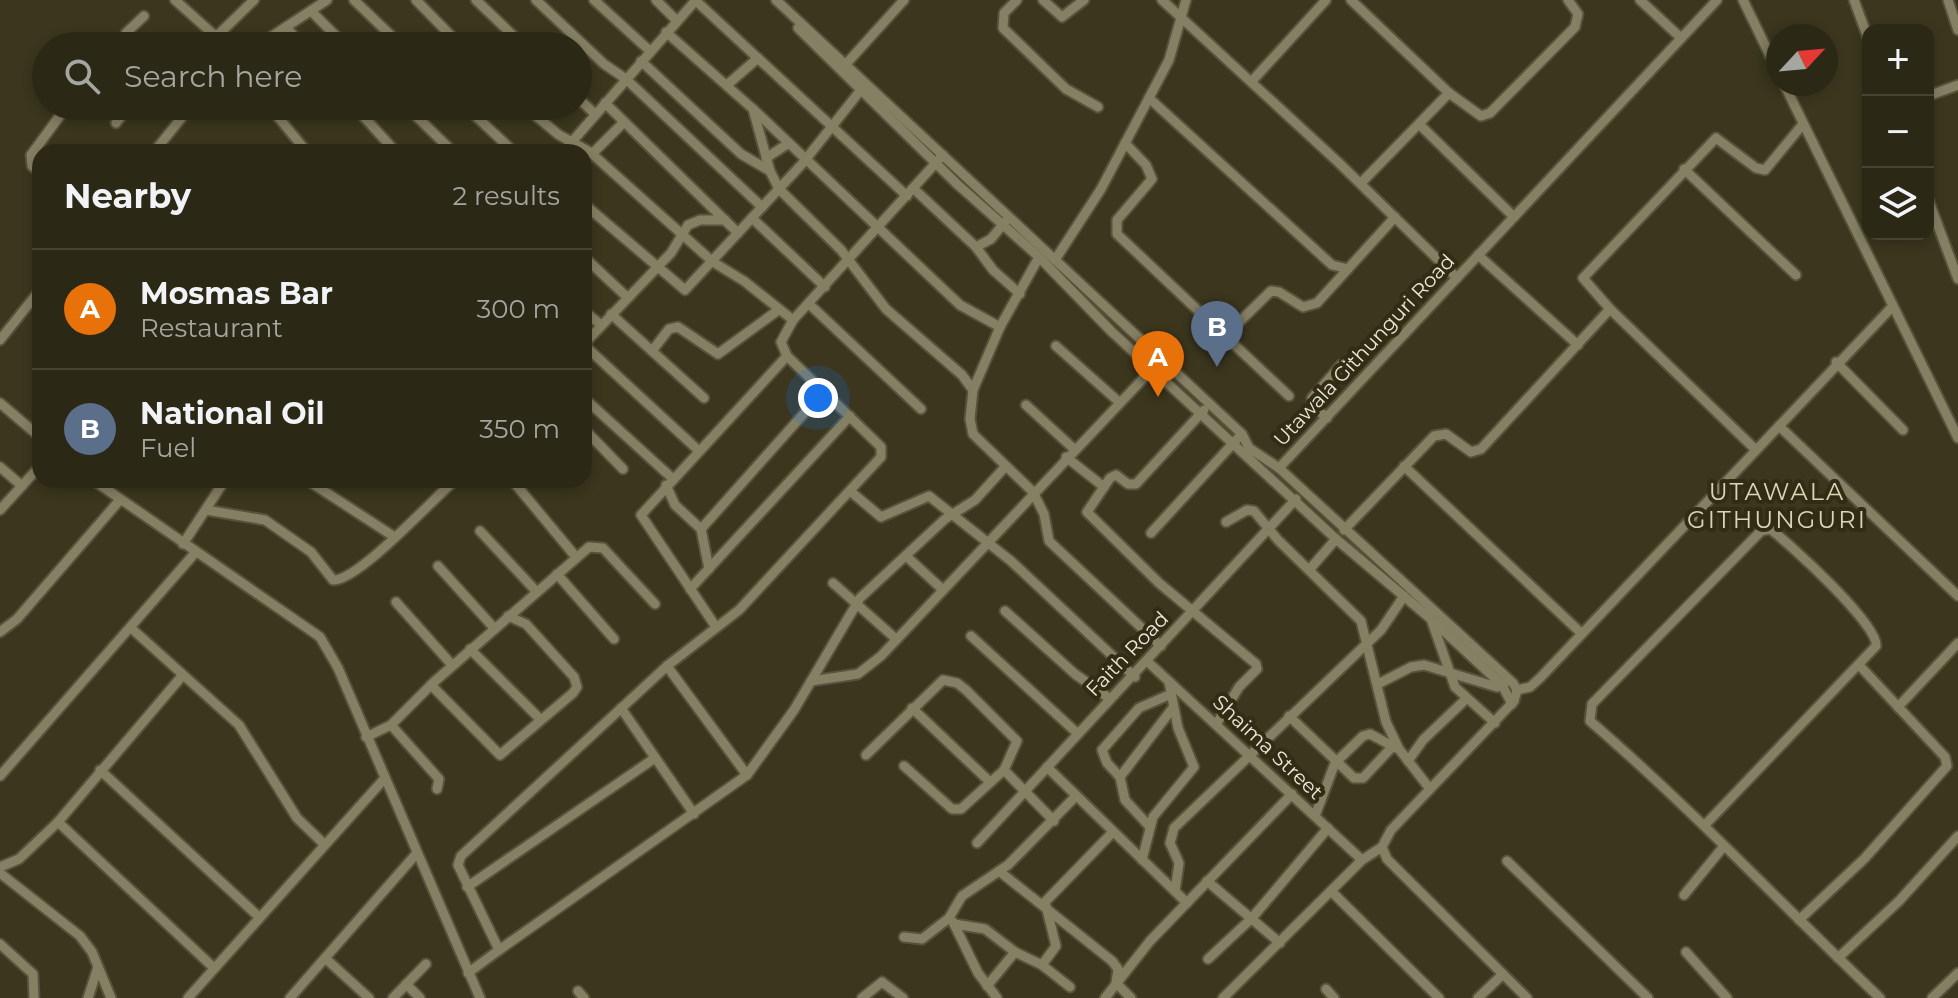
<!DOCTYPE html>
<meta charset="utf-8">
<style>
:root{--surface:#2c2816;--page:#383423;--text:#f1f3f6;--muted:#a6a6a1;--line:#484435;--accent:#58cec0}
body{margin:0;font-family:Montserrat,sans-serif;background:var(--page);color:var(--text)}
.controls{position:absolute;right:24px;top:24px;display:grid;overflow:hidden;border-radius:16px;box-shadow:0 4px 12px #0003}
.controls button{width:72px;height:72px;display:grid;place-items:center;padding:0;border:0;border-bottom:2px solid var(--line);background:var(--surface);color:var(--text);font:40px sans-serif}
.compass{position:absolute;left:1766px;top:24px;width:72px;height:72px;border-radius:50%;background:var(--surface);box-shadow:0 4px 12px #0003;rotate:64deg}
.you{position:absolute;left:818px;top:398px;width:28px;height:28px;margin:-20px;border:6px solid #fff;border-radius:50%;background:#1a73e8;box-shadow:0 0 0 12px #1a73e833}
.badge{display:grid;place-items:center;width:52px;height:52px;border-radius:50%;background:var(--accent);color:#fff;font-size:26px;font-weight:700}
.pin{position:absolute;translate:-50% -66px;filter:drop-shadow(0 2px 4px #0008)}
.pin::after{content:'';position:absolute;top:42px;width:28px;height:24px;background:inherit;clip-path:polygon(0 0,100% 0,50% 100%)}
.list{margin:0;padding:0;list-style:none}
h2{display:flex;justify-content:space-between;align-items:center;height:104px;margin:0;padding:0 32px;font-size:34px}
h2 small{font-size:26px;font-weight:400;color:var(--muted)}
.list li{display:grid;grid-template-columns:52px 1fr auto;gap:24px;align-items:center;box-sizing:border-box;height:120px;padding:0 32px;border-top:2px solid var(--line)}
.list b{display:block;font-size:30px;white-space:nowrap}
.list p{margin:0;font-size:26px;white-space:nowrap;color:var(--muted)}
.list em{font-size:26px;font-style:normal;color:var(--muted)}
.icon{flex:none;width:44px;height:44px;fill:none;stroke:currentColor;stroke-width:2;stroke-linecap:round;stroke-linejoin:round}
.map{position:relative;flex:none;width:1958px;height:998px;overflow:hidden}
.search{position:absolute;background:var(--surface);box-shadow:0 4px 12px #0003;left:32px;top:32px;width:560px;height:88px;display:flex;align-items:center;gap:20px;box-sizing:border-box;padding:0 28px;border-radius:44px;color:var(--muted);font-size:30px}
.panel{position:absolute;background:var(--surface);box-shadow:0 4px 12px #0003;left:32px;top:144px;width:560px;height:344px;border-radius:24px}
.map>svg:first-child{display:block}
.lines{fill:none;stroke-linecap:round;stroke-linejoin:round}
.minor-casing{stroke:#56523b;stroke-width:13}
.minor{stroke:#857f63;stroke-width:9}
.labels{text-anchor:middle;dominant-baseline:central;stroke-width:8;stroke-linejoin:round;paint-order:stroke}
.street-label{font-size:20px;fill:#ebe9d9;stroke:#312c13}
.quarter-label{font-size:24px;letter-spacing:2px;fill:#dad5b6;stroke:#312c13}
</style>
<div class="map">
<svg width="1958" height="998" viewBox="0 0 1958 998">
<rect width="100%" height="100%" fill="#3b361d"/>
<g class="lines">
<defs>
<g id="minor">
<polyline points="175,0 213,34 218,35 254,0"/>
<polyline points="354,0 402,46"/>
<polyline points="416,0 461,46"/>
<polyline points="476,0 524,46"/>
<polyline points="536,0 604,64 626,79 762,207"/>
<polyline points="594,0 650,51"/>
<polyline points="656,0 677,21"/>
<polyline points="695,0 907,196"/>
<polyline points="776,0 1242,434 1249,448 1279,468 1513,683 1517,690 1514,701 1391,830 1382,847 1387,859 1527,998"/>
<polyline points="1017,0 1004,13 1003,28 1066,89 1098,107"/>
<polyline points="1043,0 1062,17 1084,0"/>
<polyline points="1162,0 1338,162 1457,278"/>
<polyline points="1351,0 1449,93 1481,116 1490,113 1575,27 1578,14 1568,0"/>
<polyline points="1640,0 1681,38"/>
<polyline points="1743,0 1778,72"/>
<polyline points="1854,0 1868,38"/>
<polyline points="1948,0 1958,30"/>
<polyline points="311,11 346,46"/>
<polyline points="286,27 303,46"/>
<polyline points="798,28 957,184 1039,257 1111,331 1336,539 1431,619 1455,687 1495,723"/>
<polyline points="666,32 753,109 960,305 1000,327"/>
<polyline points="127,46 126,33 144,16"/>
<polyline points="257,46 327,0"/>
<polyline points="641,61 741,154 770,171"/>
<polyline points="846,64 904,0"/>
<polyline points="1252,81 1326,0"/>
<polyline points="1784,84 1958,438"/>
<polyline points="727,85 758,58"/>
<polyline points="1928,96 1958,85"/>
<polyline points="578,98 595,114"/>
<polyline points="1149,98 1332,265 1348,269"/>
<polyline points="605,103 738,233"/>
<polyline points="269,106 307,152"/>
<polyline points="354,106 396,152"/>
<polyline points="406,106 453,152"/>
<polyline points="465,106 514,152"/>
<polyline points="524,106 559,135 590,152 713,262 744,281 793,320"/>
<polyline points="753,109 770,171 779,189 841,250 886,309 962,375 973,390 970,419 973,434 1033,492 1044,514 1049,541 1161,646"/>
<polyline points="116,123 129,106"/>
<polyline points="1420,125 1514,217"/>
<polyline points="1125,143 1146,165 1152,179 1117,220 1117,234 1225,336"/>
<polyline points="154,152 191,106"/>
<polyline points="563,152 696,0"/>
<polyline points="592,154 623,123"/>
<polyline points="766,158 789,143"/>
<polyline points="1684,169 1796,275"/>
<polyline points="40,172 32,166 31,155 67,106"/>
<polyline points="1361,183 1449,93"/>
<polyline points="914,189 976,247 991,239 1005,222"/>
<polyline points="1928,199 1958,279"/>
<polyline points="584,204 685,290 802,164 864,86"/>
<polyline points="752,218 825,287"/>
<polyline points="976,247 993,270 1020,294"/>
<polyline points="1478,255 1578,345"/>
<polyline points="584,257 627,297"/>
<polyline points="1055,260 1101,189 1169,60 1186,0"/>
<polyline points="809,304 921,409"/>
<polyline points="1610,309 1583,278 1716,138 1756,168 1765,170 1803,124"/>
<polyline points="584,311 601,325"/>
<polyline points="611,314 704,398"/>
<polyline points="0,340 40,290"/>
<polyline points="584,344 671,253 688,225 700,220 725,220"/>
<polyline points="584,345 698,450"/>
<polyline points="1056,346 1119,402"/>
<polyline points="652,351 669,329 678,327 718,354 777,311"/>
<polyline points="1836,362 1903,430"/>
<polyline points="973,390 1000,327 1039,257"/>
<polyline points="1289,396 1225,336 1271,291 1279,292 1303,307 1317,303 1395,217"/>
<polyline points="584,398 672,478"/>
<polyline points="0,403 40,437"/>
<polyline points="1026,405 1074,449"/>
<polyline points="1204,410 1136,484 1128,484 1116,475 1110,478 1087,512 1159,583 1256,664 1257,669 1239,687 1217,723"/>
<polyline points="1327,418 1312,405 1312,398 1342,364"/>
<polyline points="1779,426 1958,596"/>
<polyline points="584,429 623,469"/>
<polyline points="1066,457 1104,487"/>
<polyline points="1404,466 1581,633"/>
<polyline points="0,467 22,486"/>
<polyline points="1279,468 1717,0"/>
<polyline points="93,480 320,637 338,668 480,998"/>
<polyline points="307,480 393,536"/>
<polyline points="512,480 576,557"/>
<polyline points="666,485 675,505 701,529 709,569"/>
<polyline points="850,491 881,517 929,496 1011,561 1135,677"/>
<polyline points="0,510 40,466"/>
<path d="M206,510l59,10 46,32 22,28c25,1 98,-79 122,-100"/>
<polyline points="1226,522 1247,510 1254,511 1278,540 1361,621 1386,722 1399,749 1430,789"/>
<polyline points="701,529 824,391"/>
<polyline points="1344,530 1434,436 1446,434 1471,452 1481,449 1610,309 1756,450"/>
<polyline points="480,531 536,591"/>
<polyline points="1151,533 1238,438"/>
<polyline points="183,544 225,480"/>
<polyline points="906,556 942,589"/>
<polyline points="438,566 494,628"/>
<polyline points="1309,570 1336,539"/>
<polyline points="557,574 614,639"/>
<polyline points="833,583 896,639"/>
<polyline points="690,589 850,416"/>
<polyline points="396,602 452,665"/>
<polyline points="1005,611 1075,674 1109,698"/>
<polyline points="1433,621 1502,685 1512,704"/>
<polyline points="716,627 641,515 787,356"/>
<polyline points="131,628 239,725 297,818 324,844"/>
<polyline points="0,632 17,619 119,501"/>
<polyline points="971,636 1077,733"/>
<polyline points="470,649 539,718"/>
<polyline points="1148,662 1362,860"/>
<polyline points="667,666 747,775"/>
<polyline points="811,681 858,674 881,656 1156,365"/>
<polyline points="1378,684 1411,667 1424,665 1497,687 1509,680"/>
<polyline points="431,685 500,755 573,693 577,687 574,677 526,624 508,616"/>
<polyline points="1517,690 1530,687 1540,678 1893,306"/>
<polyline points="1898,707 1958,643"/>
<polyline points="621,708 694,814"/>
<polyline points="912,708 990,782"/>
<polyline points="1289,716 1354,778 1363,778 1393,746"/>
<polyline points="391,725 439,779 437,789"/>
<polyline points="366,737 391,725 434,682 589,547 603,548 655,604"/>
<polyline points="866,755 943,680 957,683 966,690 1017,741 1004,770 961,809 952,809 904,766"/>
<polyline points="1408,761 1423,740 1466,699"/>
<polyline points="1047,767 1187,903"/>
<polyline points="100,770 259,917"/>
<polyline points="1004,770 1054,821"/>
<polyline points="0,776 195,553"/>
<polyline points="1120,777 1107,763 1102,750 1139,708 1171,694"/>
<polyline points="1315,816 1335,763 1363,736 1370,734 1396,748"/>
<polyline points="58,822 214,968"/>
<path d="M1704,826l172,-180c3,-21 -87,-103 -106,-117l-9,2 -169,173 -2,17c101,87 193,185 290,277"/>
<polyline points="1150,827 1125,800 1120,777 1172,709"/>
<polyline points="977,843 1296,499"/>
<polyline points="1142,860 1153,817 1194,767 1178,728 1169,682"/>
<polyline points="1507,861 1648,998"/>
<polyline points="0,867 19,859 58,822 182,676"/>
<polyline points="999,871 1112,961 1118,969 1116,983 1131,998"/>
<polyline points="0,873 80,936 92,952 111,998"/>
<polyline points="1207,881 1280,943"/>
<polyline points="467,887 655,758"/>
<polyline points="1175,891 1179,863 1170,843 1174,828 1381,630 1404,596"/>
<polyline points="1332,892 1439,998"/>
<polyline points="1684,895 1724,846"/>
<polyline points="1799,920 1864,859 1947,766 1945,757 1859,665"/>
<polyline points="953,922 978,973 997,998"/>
<polyline points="954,924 985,929 1015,952 1042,965 1070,987"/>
<polyline points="904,937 922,939 949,918 962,896 1008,865 1076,796"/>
<polyline points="0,944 33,974 34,998"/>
<polyline points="499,950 747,775 794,710 860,598 945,519 975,500 1005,467"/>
<polyline points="1686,952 1727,998"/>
<polyline points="325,958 369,998"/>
<polyline points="1838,958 1899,901 1958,836"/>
<polyline points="1208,959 1252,918 1328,828"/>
<polyline points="1042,965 1056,946 1045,902 1112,833"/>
<polyline points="468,973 499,950 458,865 461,856 667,666 739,610 881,457 881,447 787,356 781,342 793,320 943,155"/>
<polyline points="406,984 420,998"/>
<polyline points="987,986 1015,952"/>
<polyline points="1326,989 1334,998"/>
<polyline points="578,991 584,998"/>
<polyline points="88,998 98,967"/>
<polyline points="188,998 385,778"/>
<polyline points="290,998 417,853"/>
<polyline points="393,998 426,964"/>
<polyline points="862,998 882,982 903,998"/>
<polyline points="1105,998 1150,941 1292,794"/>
<polyline points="1223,998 1362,860 1382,847"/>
<polyline points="1478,998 1503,974"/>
<polyline points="1932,998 1958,973"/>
</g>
</defs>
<use href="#minor" class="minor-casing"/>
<use href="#minor" class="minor"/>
</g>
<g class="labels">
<g class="street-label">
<text transform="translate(1364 350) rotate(-47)">Utawala Githunguri Road</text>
<text transform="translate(1127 654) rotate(-46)">Faith Road</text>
<text transform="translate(1268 747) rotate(43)">Shaima Street</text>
</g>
<g class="quarter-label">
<text x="1777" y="491">UTAWALA<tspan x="1777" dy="28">GITHUNGURI</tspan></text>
</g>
</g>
</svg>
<div class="controls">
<button>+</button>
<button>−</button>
<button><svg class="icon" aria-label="layers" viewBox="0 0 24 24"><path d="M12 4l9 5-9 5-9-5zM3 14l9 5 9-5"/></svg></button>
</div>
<svg class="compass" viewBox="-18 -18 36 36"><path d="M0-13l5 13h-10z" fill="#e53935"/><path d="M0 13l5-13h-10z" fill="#a6a6a1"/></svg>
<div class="you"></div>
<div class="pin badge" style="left:1158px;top:397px;background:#e8710a">A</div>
<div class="pin badge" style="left:1217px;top:367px;background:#5c6f8a">B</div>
<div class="search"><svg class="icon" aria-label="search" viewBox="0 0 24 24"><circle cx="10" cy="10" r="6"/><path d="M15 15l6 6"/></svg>Search here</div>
<section class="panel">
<h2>Nearby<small>2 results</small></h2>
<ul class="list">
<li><span class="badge" style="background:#e8710a">A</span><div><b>Mosmas Bar</b><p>Restaurant</p></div><em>300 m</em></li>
<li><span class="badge" style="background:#5c6f8a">B</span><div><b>National Oil</b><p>Fuel</p></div><em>350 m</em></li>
</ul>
</section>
</div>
